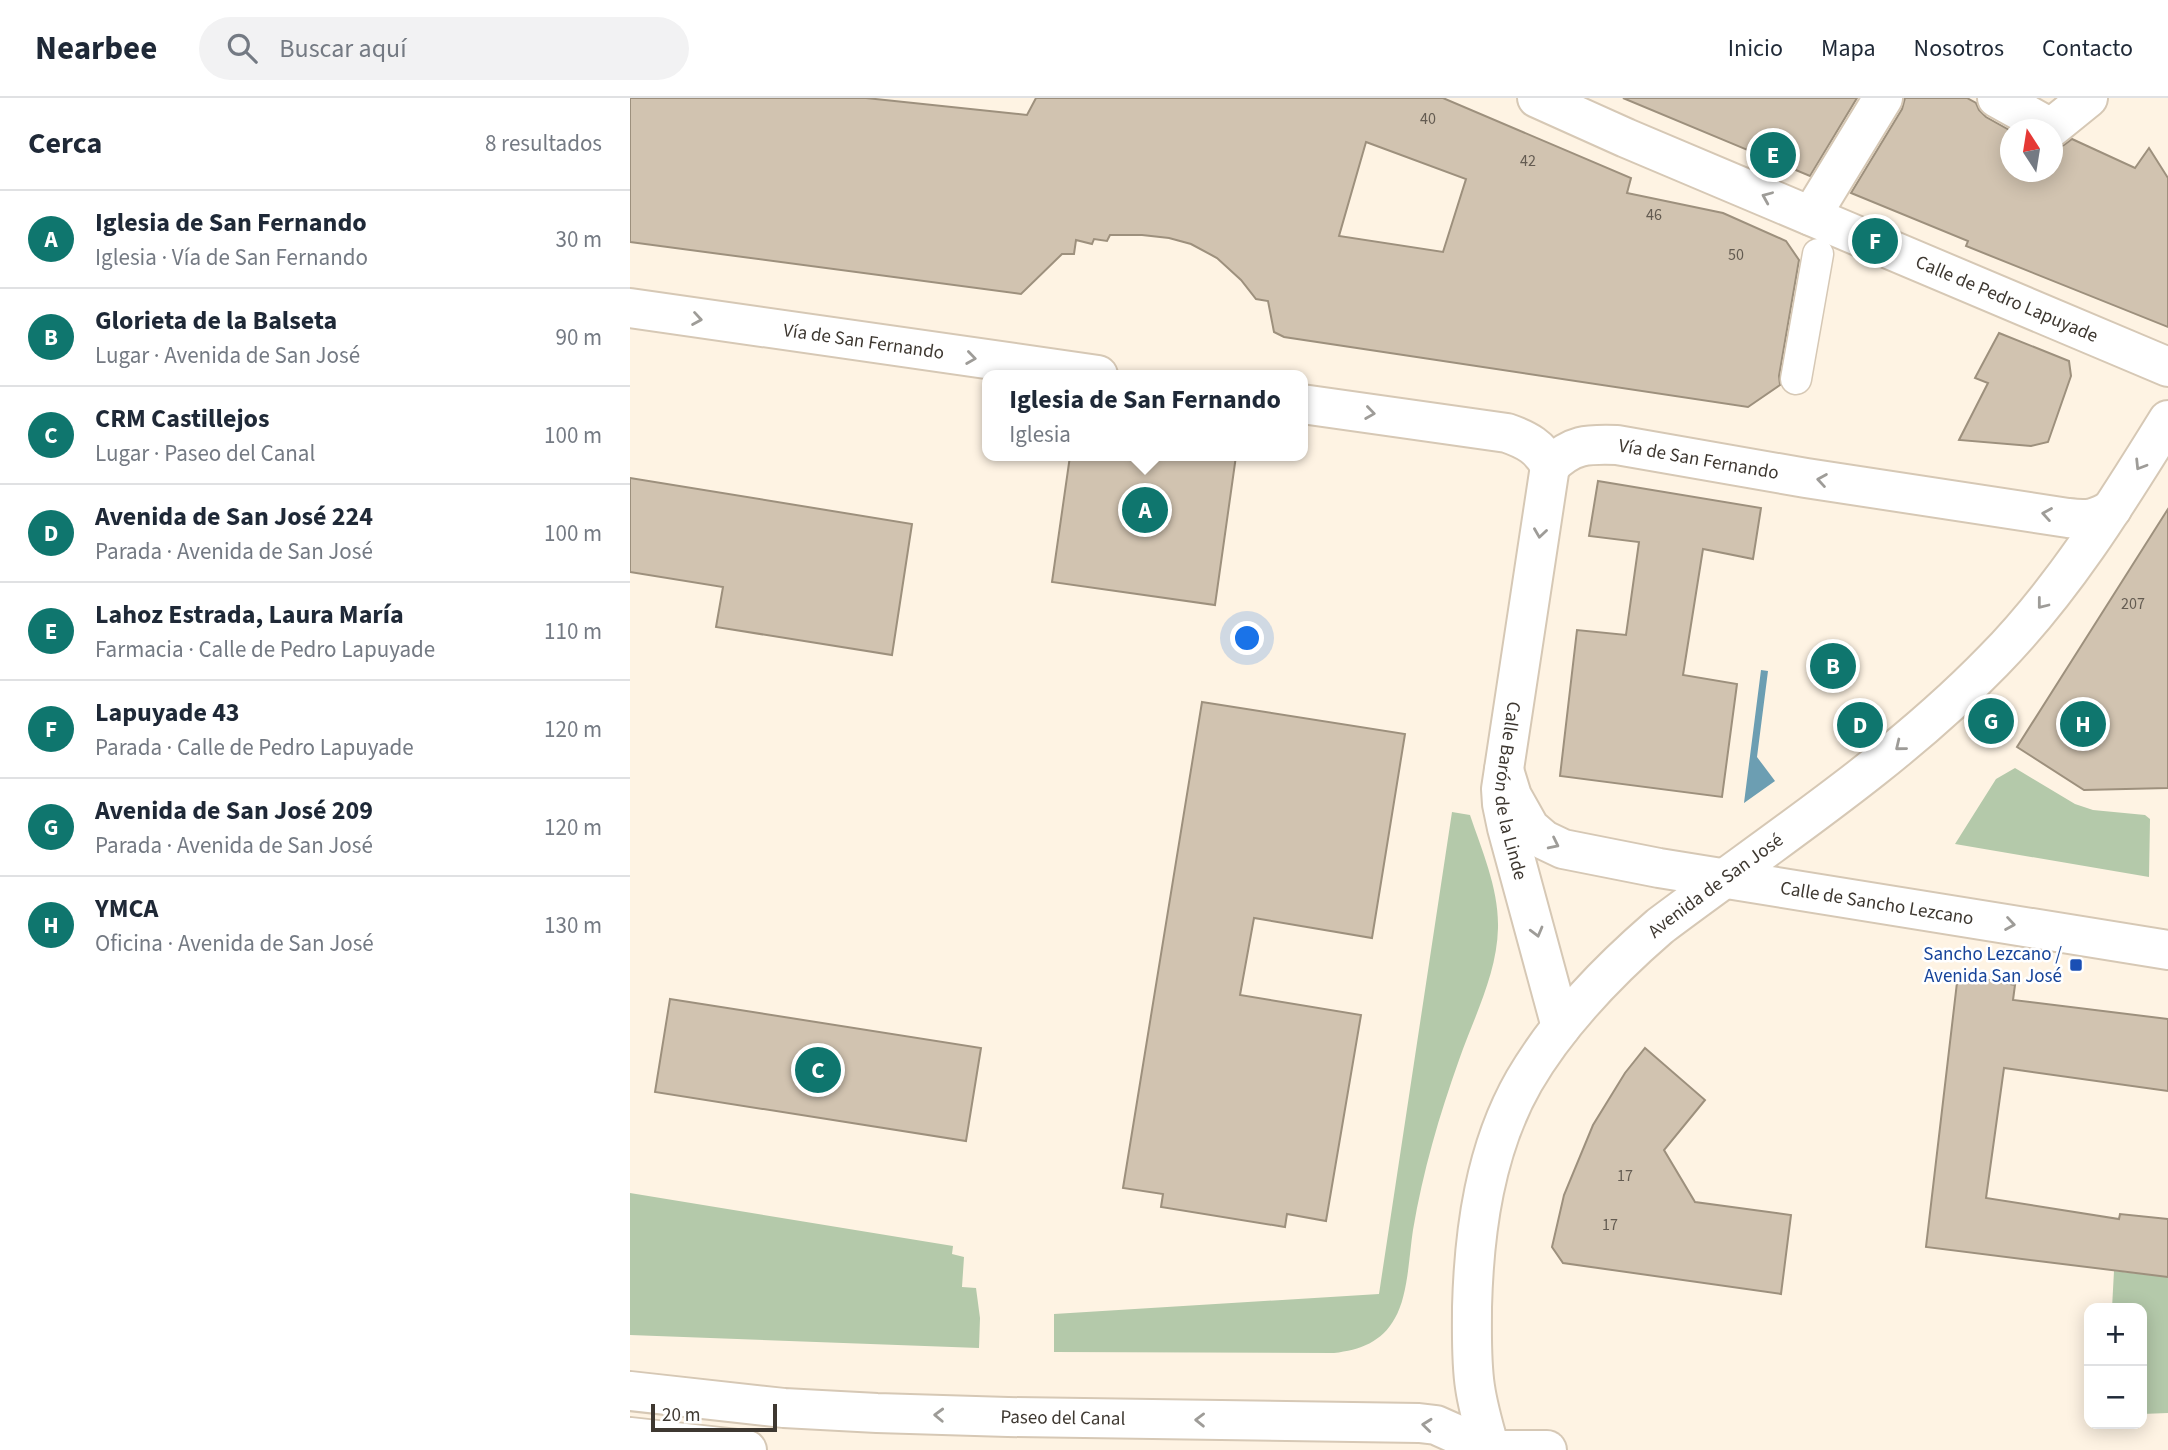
<!DOCTYPE html>
<html lang="es">
<meta charset="utf-8">
<style>
:root{--surface:#fff;--page:#f2f2f3;--text:#1f2937;--muted:#747a83;--line:#e0e1e3;--accent:#0f766e}
body{margin:0;font-family:"Source Sans 3",sans-serif;background:var(--page);color:var(--text)}
.controls{position:absolute;right:21px;bottom:21px;display:grid;overflow:hidden;border-radius:14px;box-shadow:0 4px 18px #0003}
.controls button{width:63px;height:63px;display:grid;place-items:center;padding:0;border:0;border-bottom:2px solid var(--line);background:var(--surface);color:var(--text);font:35px sans-serif}
.compass{position:absolute;left:1370px;top:21px;width:63px;height:63px;border-radius:50%;background:var(--surface);box-shadow:0 4px 18px #0003;rotate:348deg}
.scale{position:absolute;left:21px;bottom:18px;width:126px;box-sizing:border-box;padding-left:7px;border:4px solid #3e3831;border-top:0;font-size:19px;line-height:24px;white-space:nowrap;color:#3e3831;-webkit-text-stroke:5px #fff;paint-order:stroke}
.you{position:absolute;left:618px;top:541px;width:24px;height:24px;margin:-18px;border:5px solid #fff;border-radius:50%;background:#1a73e8;box-shadow:0 0 0 10px #1a73e833}
.badge{display:grid;place-items:center;width:46px;height:46px;border-radius:50%;background:var(--accent);color:#fff;font-size:23px;font-weight:700}
.pin{position:absolute;translate:-50% -50%;border:4px solid #fff;box-shadow:0 2px 7px #0006}
.popup{position:absolute;left:352px;top:272px;width:326px;height:91px;box-sizing:border-box;display:grid;place-content:center;border-radius:14px;background:var(--surface);filter:drop-shadow(0 2px 5px #0005);font-size:23px;white-space:nowrap;color:var(--muted)}
.popup b{font-size:26px;color:var(--text)}
.popup::after{content:'';position:absolute;left:50%;top:100%;margin-left:-14px;border:14px solid transparent;border-top-color:var(--surface)}
.list{margin:0;padding:0;list-style:none}
h2{display:flex;justify-content:space-between;align-items:center;height:91px;margin:0;padding:0 28px;font-size:30px}
h2 small{font-size:23px;font-weight:400;color:var(--muted)}
.list li{display:grid;grid-template-columns:46px 1fr auto;gap:21px;align-items:center;box-sizing:border-box;height:98px;padding:0 28px;border-top:2px solid var(--line)}
.list b{display:block;font-size:26px;white-space:nowrap}
.list p{margin:0;font-size:23px;white-space:nowrap;color:var(--muted)}
.list em{font-size:23px;font-style:normal;color:var(--muted)}
.icon{flex:none;width:38px;height:38px;fill:none;stroke:currentColor;stroke-width:2;stroke-linecap:round;stroke-linejoin:round}
.map{position:relative;flex:none;width:1538px;height:1352px;overflow:hidden}
header{display:flex;align-items:center;gap:42px;box-sizing:border-box;height:98px;padding:0 35px;background:var(--surface);border-bottom:2px solid var(--line)}
header strong{font-size:33px}
nav{display:flex;gap:38px;margin-inline-start:auto;font-size:24px}
.search{width:490px;height:63px;background:var(--page);display:flex;align-items:center;gap:18px;box-sizing:border-box;padding:0 24px;border-radius:38px;color:var(--muted);font-size:26px}
main{display:flex}
aside{flex:1;background:var(--surface)}
.map>svg:first-child{display:block}
.green{fill:#b4c9aa}
.water{fill:#6c9eb2}
.building{fill:#d1c3b0;stroke:#9d907d;stroke-width:2;fill-rule:evenodd}
.lines{fill:none;stroke-linecap:round;stroke-linejoin:round}
.pedestrian-casing{stroke:#d6c8b5;stroke-width:33}
.minor-casing{stroke:#d6c8b5;stroke-width:42}
.secondary-casing{stroke:#d6c8b5;stroke-width:42}
.pedestrian{stroke:#fff;stroke-width:30}
.minor{stroke:#fff;stroke-width:38}
.secondary{stroke:#fff;stroke-width:38}
.oneway{stroke:#9e9c98}
.transit-dot{fill:#1a4fb4;stroke:#fff;stroke-width:2.5}
.labels{text-anchor:middle;dominant-baseline:central;stroke-width:5;stroke-linejoin:round;paint-order:stroke}
.number-label{font-size:16px;fill:#635b51}
.street-label{font-size:19px;fill:#3e3831;stroke:#fff}
.transit-label{font-size:19px;fill:#164399;stroke:#fff;text-anchor:end}
</style>
<header>
<strong>Nearbee</strong>
<div class="search"><svg class="icon" aria-label="search" viewBox="0 0 24 24"><circle cx="10" cy="10" r="6"/><path d="M15 15l6 6"/></svg>Buscar aquí</div>
<nav><a>Inicio</a><a>Mapa</a><a>Nosotros</a><a>Contacto</a></nav>
</header>
<main>
<aside>
<h2>Cerca<small>8 resultados</small></h2>
<ul class="list">
<li><span class="badge">A</span><div><b>Iglesia de San Fernando</b><p>Iglesia · Vía de San Fernando</p></div><em>30 m</em></li>
<li><span class="badge">B</span><div><b>Glorieta de la Balseta</b><p>Lugar · Avenida de San José</p></div><em>90 m</em></li>
<li><span class="badge">C</span><div><b>CRM Castillejos</b><p>Lugar · Paseo del Canal</p></div><em>100 m</em></li>
<li><span class="badge">D</span><div><b>Avenida de San José 224</b><p>Parada · Avenida de San José</p></div><em>100 m</em></li>
<li><span class="badge">E</span><div><b>Lahoz Estrada, Laura María</b><p>Farmacia · Calle de Pedro Lapuyade</p></div><em>110 m</em></li>
<li><span class="badge">F</span><div><b>Lapuyade 43</b><p>Parada · Calle de Pedro Lapuyade</p></div><em>120 m</em></li>
<li><span class="badge">G</span><div><b>Avenida de San José 209</b><p>Parada · Avenida de San José</p></div><em>120 m</em></li>
<li><span class="badge">H</span><div><b>YMCA</b><p>Oficina · Avenida de San José</p></div><em>130 m</em></li>
</ul>
</aside>
<div class="map">
<svg width="1538" height="1352" viewBox="0 0 1538 1352">
<rect width="100%" height="100%" fill="#fef3e3"/>
<g class="green">
<polygon points="1385,670 1445,706 1463,712 1515,717 1520,721 1519,779 1325,746 1366,681"/>
<path d="M822,714l18,3c12,36 29,74 28,113 -1,46 -24,89 -39,132 -20,56 -36,111 -46,170 -4,26 -5,66 -18,88 -13,24 -35,32 -61,35l-280,-1v-38l325,-20z"/>
<polygon points="0,1095 323,1148 322,1156 334,1159 332,1189 346,1190 350,1220 349,1250 0,1237"/>
<polygon points="1484,1173 1538,1179 1538,1315 1512,1316 1512,1210 1482,1210"/>
</g>
<polygon class="water" points="1131,572 1138,573 1127,659 1145,683 1114,705"/>
<g class="building">
<path d="M0,0h236l161,17 9,-17h407l188,80 -4,15 96,20 63,28 13,19 -20,116 1,9 -32,22 -464,-70 -10,-5 -6,-31 -12,-2 -15,-19 -24,-22 -26,-14 -22,-6 -27,-3h-32l-3,6 -13,-2 -2,5 -16,-4 -2,14h-12l-41,40 -391,-52zM736,44l100,37 -23,73 -104,-16z"/>
<polygon points="993,0 1227,0 1180,78"/>
<polygon points="1275,0 1337,0 1346,5 1349,12 1356,19 1381,33 1381,74 1423,74 1423,52 1434,47 1442,41 1505,70 1519,50 1538,80 1538,229 1336,148 1338,143 1221,95 1272,11"/>
<polygon points="1369,235 1439,263 1441,278 1418,344 1401,348 1329,342 1358,285 1345,280"/>
<polygon points="440,358 606,358 585,507 422,484"/>
<polygon points="0,380 282,426 262,557 86,529 93,489 0,474"/>
<polygon points="968,383 1131,410 1123,461 1073,451 1053,577 1107,586 1092,699 930,678 947,532 996,537 1009,444 959,438"/>
<polygon points="1538,411 1538,690 1454,692 1387,649"/>
<polygon points="572,604 775,636 742,840 624,820 610,897 731,917 696,1123 657,1116 655,1129 531,1109 533,1096 493,1090"/>
<polygon points="1328,876 1385,887 1383,902 1538,921 1538,993 1374,970 1356,1100 1489,1121 1490,1116 1538,1121 1538,1179 1296,1149"/>
<polygon points="40,901 351,950 336,1043 25,994"/>
<polygon points="1015,950 1075,1002 1034,1052 1065,1104 1161,1117 1151,1196 933,1165 922,1149 934,1097 963,1027 995,975"/>
</g>
<g class="lines">
<defs>
<polyline id="pedestrian" points="1166,281 1188,156"/>
<g id="minor">
<path id="s1" d="M907,0l89,40 542,229"/>
<polyline points="1367,0 1421,30 1458,0"/>
<polyline points="1181,118 1253,0"/>
<path id="s2" d="M0,210l468,67"/>
<path d="M672,306l205,29c20,7 33,14 43,33"/>
<path id="s3" d="M920,368c22,-22 37,-22 67,-21l189,33 262,40c19,2 27,2 44,-9"/>
<path id="s4" d="M920,368l-49,323 1,15 5,24 54,199"/>
<path id="s5" d="M874,672l8,26 18,32 14,12 19,9 96,19 509,82"/>
</g>
<g id="secondary">
<path id="s6" d="M0,1293l154,17 93,5 131,4 411,6 17,2 54,24"/>
<polyline points="0,1339 117,1352"/>
<path id="s7" d="M860,1351c-6,-21 -12,-41 -15,-62 -4,-26 -3,-53 -3,-80 2,-76 13,-158 52,-226 35,-60 84,-110 136,-155 113,-85 234,-163 333,-265 70,-71 123,-157 175,-241"/>
<polyline points="857,1352 917,1352"/>
</g>
</defs>
<use href="#pedestrian" class="pedestrian-casing"/>
<use href="#minor" class="minor-casing"/>
<use href="#secondary" class="secondary-casing"/>
<use href="#pedestrian" class="pedestrian"/>
<use href="#minor" class="minor"/>
<use href="#secondary" class="secondary"/>
</g>
<defs><path id="oneway-chevron" d="M-2-3.5L2.5 0L-2 3.5" fill="none" stroke-width="1.6" stroke-linecap="round" stroke-linejoin="round" transform="scale(1.75)"/></defs>
<g class="oneway">
<use href="#oneway-chevron" transform="translate(1137 99) rotate(-157)"/>
<use href="#oneway-chevron" transform="translate(67 221) rotate(9)"/>
<use href="#oneway-chevron" transform="translate(341 260) rotate(8)"/>
<use href="#oneway-chevron" transform="translate(740 315) rotate(8)"/>
<use href="#oneway-chevron" transform="translate(1510 367) rotate(122)"/>
<use href="#oneway-chevron" transform="translate(1192 382) rotate(-171)"/>
<use href="#oneway-chevron" transform="translate(1417 416) rotate(-170)"/>
<use href="#oneway-chevron" transform="translate(910 435) rotate(98)"/>
<use href="#oneway-chevron" transform="translate(1412 506) rotate(128)"/>
<use href="#oneway-chevron" transform="translate(1270 648) rotate(141)"/>
<use href="#oneway-chevron" transform="translate(924 746) rotate(26)"/>
<use href="#oneway-chevron" transform="translate(1380 826) rotate(9)"/>
<use href="#oneway-chevron" transform="translate(907 834) rotate(75)"/>
<use href="#oneway-chevron" transform="translate(309 1317) rotate(-178)"/>
<use href="#oneway-chevron" transform="translate(570 1322) rotate(-179)"/>
<use href="#oneway-chevron" transform="translate(797 1327) rotate(-174)"/>
</g>
<rect class="transit-dot" x="1439" y="860" width="14" height="14" rx="3.5"/>
<g class="labels">
<g class="number-label">
<text x="798" y="21">40</text>
<text x="898" y="63">42</text>
<text x="1024" y="117">46</text>
<text x="1106" y="157">50</text>
<text x="1503" y="506">207</text>
<text x="995" y="1078">17</text>
<text x="980" y="1127">17</text>
</g>
<g class="street-label">
<text stroke="none"><textPath href="#s1" startOffset="511">Calle de Pedro Lapuyade</textPath></text>
<text stroke="none"><textPath href="#s2" startOffset="236">Vía de San Fernando</textPath></text>
<text stroke="none"><textPath href="#s3" startOffset="156">Vía de San Fernando</textPath></text>
<text stroke="none"><textPath href="#s4" startOffset="329">Calle Barón de la Linde</textPath></text>
<text stroke="none"><textPath href="#s7" startOffset="654">Avenida de San José</textPath></text>
<text stroke="none"><textPath href="#s5" startOffset="422">Calle de Sancho Lezcano</textPath></text>
<text stroke="none"><textPath href="#s6" startOffset="434">Paseo del Canal</textPath></text>
</g>
<g class="transit-label">
<text x="1432" y="856">Sancho Lezcano /<tspan x="1432" dy="22">Avenida San José</tspan></text>
</g>
</g>
</svg>
<div class="controls">
<button>+</button>
<button>−</button>
</div>
<svg class="compass" viewBox="-18 -18 36 36"><path d="M0-13l5 13h-10z" fill="#e53935"/><path d="M0 13l5-13h-10z" fill="#747a83"/></svg>
<div class="scale">20 m</div>
<div class="you"></div>
<div class="pin badge" style="left:515px;top:412px">A</div>
<div class="popup"><b>Iglesia de San Fernando</b>Iglesia</div>
<div class="pin badge" style="left:1203px;top:568px">B</div>
<div class="pin badge" style="left:188px;top:972px">C</div>
<div class="pin badge" style="left:1230px;top:627px">D</div>
<div class="pin badge" style="left:1143px;top:57px">E</div>
<div class="pin badge" style="left:1245px;top:143px">F</div>
<div class="pin badge" style="left:1361px;top:623px">G</div>
<div class="pin badge" style="left:1453px;top:626px">H</div>
</div>
</main>
